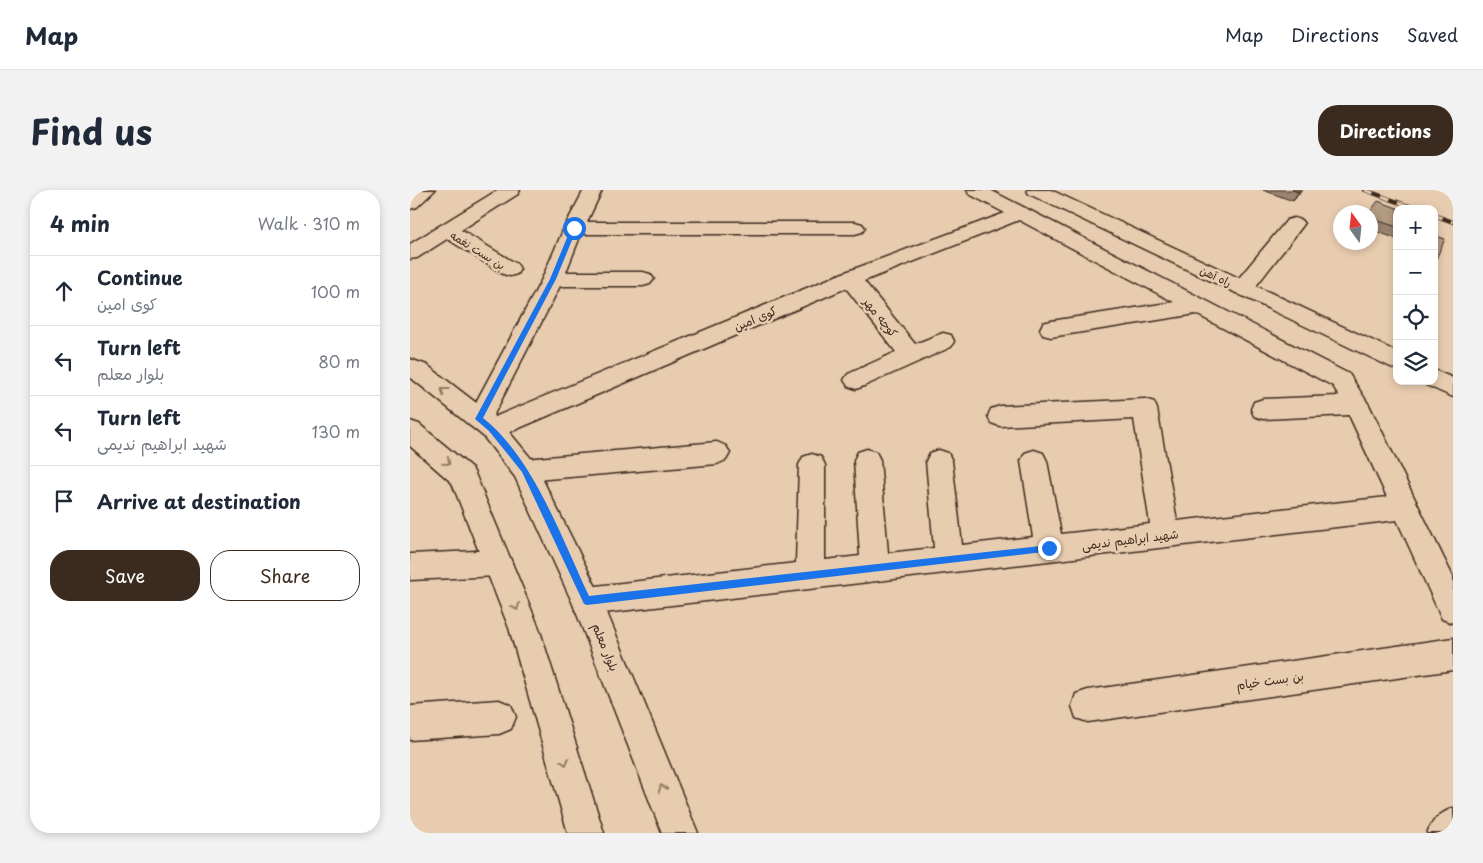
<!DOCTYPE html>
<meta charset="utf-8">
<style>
:root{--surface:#fff;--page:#f2f2f3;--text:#1f2937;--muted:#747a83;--line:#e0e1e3;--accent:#3b2a1e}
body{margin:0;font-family:"Playpen Sans","Playpen Sans Arabic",sans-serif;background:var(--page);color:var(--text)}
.controls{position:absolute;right:15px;top:15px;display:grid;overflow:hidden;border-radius:10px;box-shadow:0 2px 8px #0003}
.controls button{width:45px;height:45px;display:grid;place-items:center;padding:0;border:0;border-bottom:1px solid var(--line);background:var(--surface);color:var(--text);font:25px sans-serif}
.compass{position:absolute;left:923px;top:15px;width:45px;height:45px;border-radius:50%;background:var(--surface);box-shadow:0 2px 8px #0003;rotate:345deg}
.stop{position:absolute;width:15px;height:15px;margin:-11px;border:4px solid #1a73e8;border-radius:50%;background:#fff}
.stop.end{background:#1a73e8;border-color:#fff;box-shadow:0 1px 5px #0008}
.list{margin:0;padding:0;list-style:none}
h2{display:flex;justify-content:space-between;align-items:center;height:65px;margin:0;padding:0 20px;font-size:21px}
h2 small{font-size:16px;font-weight:400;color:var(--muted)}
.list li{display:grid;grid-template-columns:32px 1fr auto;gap:15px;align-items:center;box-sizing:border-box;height:70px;padding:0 20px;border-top:1px solid var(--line)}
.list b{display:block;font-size:19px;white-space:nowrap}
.list p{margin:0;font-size:16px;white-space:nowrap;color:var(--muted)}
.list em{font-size:16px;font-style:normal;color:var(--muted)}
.actions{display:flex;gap:10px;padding:15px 20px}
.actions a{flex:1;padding:11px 0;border:1px solid var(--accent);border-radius:20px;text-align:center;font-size:18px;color:var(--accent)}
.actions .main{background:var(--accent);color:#fff}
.icon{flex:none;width:28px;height:28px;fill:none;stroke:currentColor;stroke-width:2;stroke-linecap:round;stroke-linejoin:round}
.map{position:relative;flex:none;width:1043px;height:643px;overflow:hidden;border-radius:20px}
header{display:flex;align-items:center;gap:30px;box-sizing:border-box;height:70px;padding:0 25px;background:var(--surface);border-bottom:1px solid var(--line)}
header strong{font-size:24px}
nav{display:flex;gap:28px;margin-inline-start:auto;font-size:18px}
.intro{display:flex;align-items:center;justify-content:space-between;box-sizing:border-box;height:120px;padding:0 30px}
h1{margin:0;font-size:35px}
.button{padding:12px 22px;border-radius:20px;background:var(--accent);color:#fff;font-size:18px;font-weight:700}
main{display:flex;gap:30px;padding:0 30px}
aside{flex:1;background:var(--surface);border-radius:20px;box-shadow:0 2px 8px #0003}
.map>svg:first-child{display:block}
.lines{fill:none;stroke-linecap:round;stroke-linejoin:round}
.minor-casing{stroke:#3b2a1e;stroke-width:3}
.major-casing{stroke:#3b2a1e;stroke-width:3}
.minor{fill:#e8ccaf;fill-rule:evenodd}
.major{fill:#e8ccaf;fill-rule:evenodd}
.rail-casing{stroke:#3b2a1e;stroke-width:4.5}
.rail{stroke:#e8ccaf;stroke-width:3;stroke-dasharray:9;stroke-linecap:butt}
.wall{fill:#9a8470;stroke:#3b2a1e}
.shaded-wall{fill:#7d6c5b;stroke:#3b2a1e}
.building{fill:#b39a82;stroke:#3b2a1e}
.oneway{stroke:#927b66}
.route{fill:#1a73e8}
.labels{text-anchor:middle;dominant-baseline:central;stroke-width:5;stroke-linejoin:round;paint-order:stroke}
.far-street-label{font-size:11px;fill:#3b2a1e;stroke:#e8ccaf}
.street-label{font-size:12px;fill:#3b2a1e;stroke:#e8ccaf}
</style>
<header>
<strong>Map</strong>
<nav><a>Map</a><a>Directions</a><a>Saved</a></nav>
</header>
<div class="intro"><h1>Find us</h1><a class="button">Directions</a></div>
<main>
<aside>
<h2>4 min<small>Walk · 310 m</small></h2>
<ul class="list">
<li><svg class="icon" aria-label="ahead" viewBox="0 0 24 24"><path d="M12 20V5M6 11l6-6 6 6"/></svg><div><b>Continue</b><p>کوی امین</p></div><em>100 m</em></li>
<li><svg class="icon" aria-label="left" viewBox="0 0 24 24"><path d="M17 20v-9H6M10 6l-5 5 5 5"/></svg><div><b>Turn left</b><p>بلوار معلم</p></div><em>80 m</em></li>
<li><svg class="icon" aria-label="left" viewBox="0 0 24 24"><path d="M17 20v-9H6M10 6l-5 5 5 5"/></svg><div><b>Turn left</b><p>شهید ابراهیم ندیمی</p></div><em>130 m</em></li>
<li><svg class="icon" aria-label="arrive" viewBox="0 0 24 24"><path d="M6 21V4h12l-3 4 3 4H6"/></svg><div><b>Arrive at destination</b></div></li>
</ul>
<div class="actions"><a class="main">Save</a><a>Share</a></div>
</aside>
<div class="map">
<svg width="1043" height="643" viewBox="0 0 1043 643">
<rect width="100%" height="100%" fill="#e8ccaf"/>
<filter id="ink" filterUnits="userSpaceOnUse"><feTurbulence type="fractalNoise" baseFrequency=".02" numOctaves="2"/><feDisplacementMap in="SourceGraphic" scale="10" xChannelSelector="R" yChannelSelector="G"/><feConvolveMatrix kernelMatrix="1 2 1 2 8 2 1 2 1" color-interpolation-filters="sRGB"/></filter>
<g filter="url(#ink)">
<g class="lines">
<defs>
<g id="minor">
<polygon points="5,0 25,0 7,17 0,19 0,4"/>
<polygon points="174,0 192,0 177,32 445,32 452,34 455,38 452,42 445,44 171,44 156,82 233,82 240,84 244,89 240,94 233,96 150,96 82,228 433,83 595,23 559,4 557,0 580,0 939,184 959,215 1043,387 1043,433 1032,429 987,330 177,425 166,421 162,411 166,401 177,397 386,373 389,275 393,267 402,264 411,267 415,275 415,370 450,366 444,270 448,262 457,259 466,262 470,270 478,363 524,358 516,271 520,263 529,260 538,263 542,271 552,355 623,347 611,271 615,263 624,260 633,263 637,271 651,344 740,334 724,229 590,236 581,233 578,226 581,219 590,216 735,209 744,212 747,219 767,331 977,307 939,225 853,229 844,226 841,219 844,212 853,209 929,206 923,196 786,124 641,147 633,145 630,139 633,133 641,131 764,112 609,30 454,91 505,154 533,143 541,145 544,151 541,157 454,196 446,199 438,196 434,190 438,184 486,162 436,98 91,246 82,249 73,246 70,239 60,236 57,229 132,89 154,38"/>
<polygon points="617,0 641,0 829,88 877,30 884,28 891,30 894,34 891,38 846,96 987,162 987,180 619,4"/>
<polygon points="37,34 44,36 107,74 110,79 107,84 100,86 93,84 30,44 27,40 30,36"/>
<polygon points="1024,180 1043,188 1043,207 1016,195 1013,191 1024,191"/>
<polygon points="307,252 316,256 320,263 316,270 307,274 115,291 106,288 102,280 106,272 115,269"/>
<polygon points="88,360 98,364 102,373 98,382 88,386 0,390 0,364"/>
<polygon points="1043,448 1043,480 678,532 666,528 662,516 666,504 678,500"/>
<polygon points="89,510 101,515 106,527 101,539 89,544 0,550 0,516"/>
<path d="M1043,618v25h-26c6,-14 12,-19 26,-25z"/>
</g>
<g id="major">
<polygon points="88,0 110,0 108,4 7,68 0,69 0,54"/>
<polygon points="0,169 17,175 91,232 124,272 188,401 288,643 252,643 163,414 105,287 73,246 0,187"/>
<polygon points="0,231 9,234 62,278 66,286 129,438 194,643 158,643 99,438 42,293 0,256"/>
</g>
</defs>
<use href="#minor" class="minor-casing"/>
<use href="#major" class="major-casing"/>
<use href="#minor" class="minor"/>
<use href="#major" class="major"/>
<defs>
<g id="rail">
<polyline points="955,0 1007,19"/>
<polyline points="1024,25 1043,32"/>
</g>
</defs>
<use href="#rail" class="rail-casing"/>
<use href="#rail" class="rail"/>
</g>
<g class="wall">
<polygon points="853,0 892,0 883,11"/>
<polygon points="987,19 987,49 960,39 960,22"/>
</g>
<polygon class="shaded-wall" points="890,0 892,0 883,11 888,2"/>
<g class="building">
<polygon points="882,0 890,0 888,2"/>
<polygon points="968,11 990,19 987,19 987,37 960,28 960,22"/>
<polygon points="1024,45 1035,49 1026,69 1024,68"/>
</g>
<defs><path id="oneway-chevron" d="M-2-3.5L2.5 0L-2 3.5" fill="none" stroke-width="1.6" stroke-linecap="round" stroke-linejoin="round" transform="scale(1.25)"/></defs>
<g class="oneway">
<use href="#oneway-chevron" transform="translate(34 201) rotate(-142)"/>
<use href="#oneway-chevron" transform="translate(37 272) rotate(40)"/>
<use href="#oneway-chevron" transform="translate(106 417) rotate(68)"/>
<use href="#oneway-chevron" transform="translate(155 572) rotate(73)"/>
<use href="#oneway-chevron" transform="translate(252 598) rotate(-112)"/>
</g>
</g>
<path class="route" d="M164,36l3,2 -21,51 -73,139c50,39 79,121 106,178l460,-51 4,3 -1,3 -465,54 -3,-1 -62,-132 -33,-41 -14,-12 75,-140 21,-51z"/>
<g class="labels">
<g class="far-street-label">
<text transform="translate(68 60) rotate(32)">بن بست نغمه</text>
<text transform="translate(806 86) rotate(25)">راه آهن</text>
</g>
<g class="street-label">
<text transform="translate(471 127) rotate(51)">کوچه مهر</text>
<text transform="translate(345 128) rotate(-23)">کوی امین</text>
<text transform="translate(720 349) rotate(-7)">شهید ابراهیم ندیمی</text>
<text transform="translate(196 457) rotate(68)">بلوار معلم</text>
<text transform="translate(860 490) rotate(-8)">بن بست خیام</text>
</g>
</g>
</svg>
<div class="controls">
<button>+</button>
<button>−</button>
<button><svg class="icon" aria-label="locate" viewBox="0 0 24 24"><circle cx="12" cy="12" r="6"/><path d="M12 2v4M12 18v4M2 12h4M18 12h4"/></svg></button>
<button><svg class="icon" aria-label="layers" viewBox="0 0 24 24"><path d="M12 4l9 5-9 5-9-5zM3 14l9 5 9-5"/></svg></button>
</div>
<svg class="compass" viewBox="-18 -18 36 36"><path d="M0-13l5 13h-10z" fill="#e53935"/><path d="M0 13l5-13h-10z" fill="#747a83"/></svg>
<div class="stop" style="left:164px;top:38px"></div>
<div class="stop end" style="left:639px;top:358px"></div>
</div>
</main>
